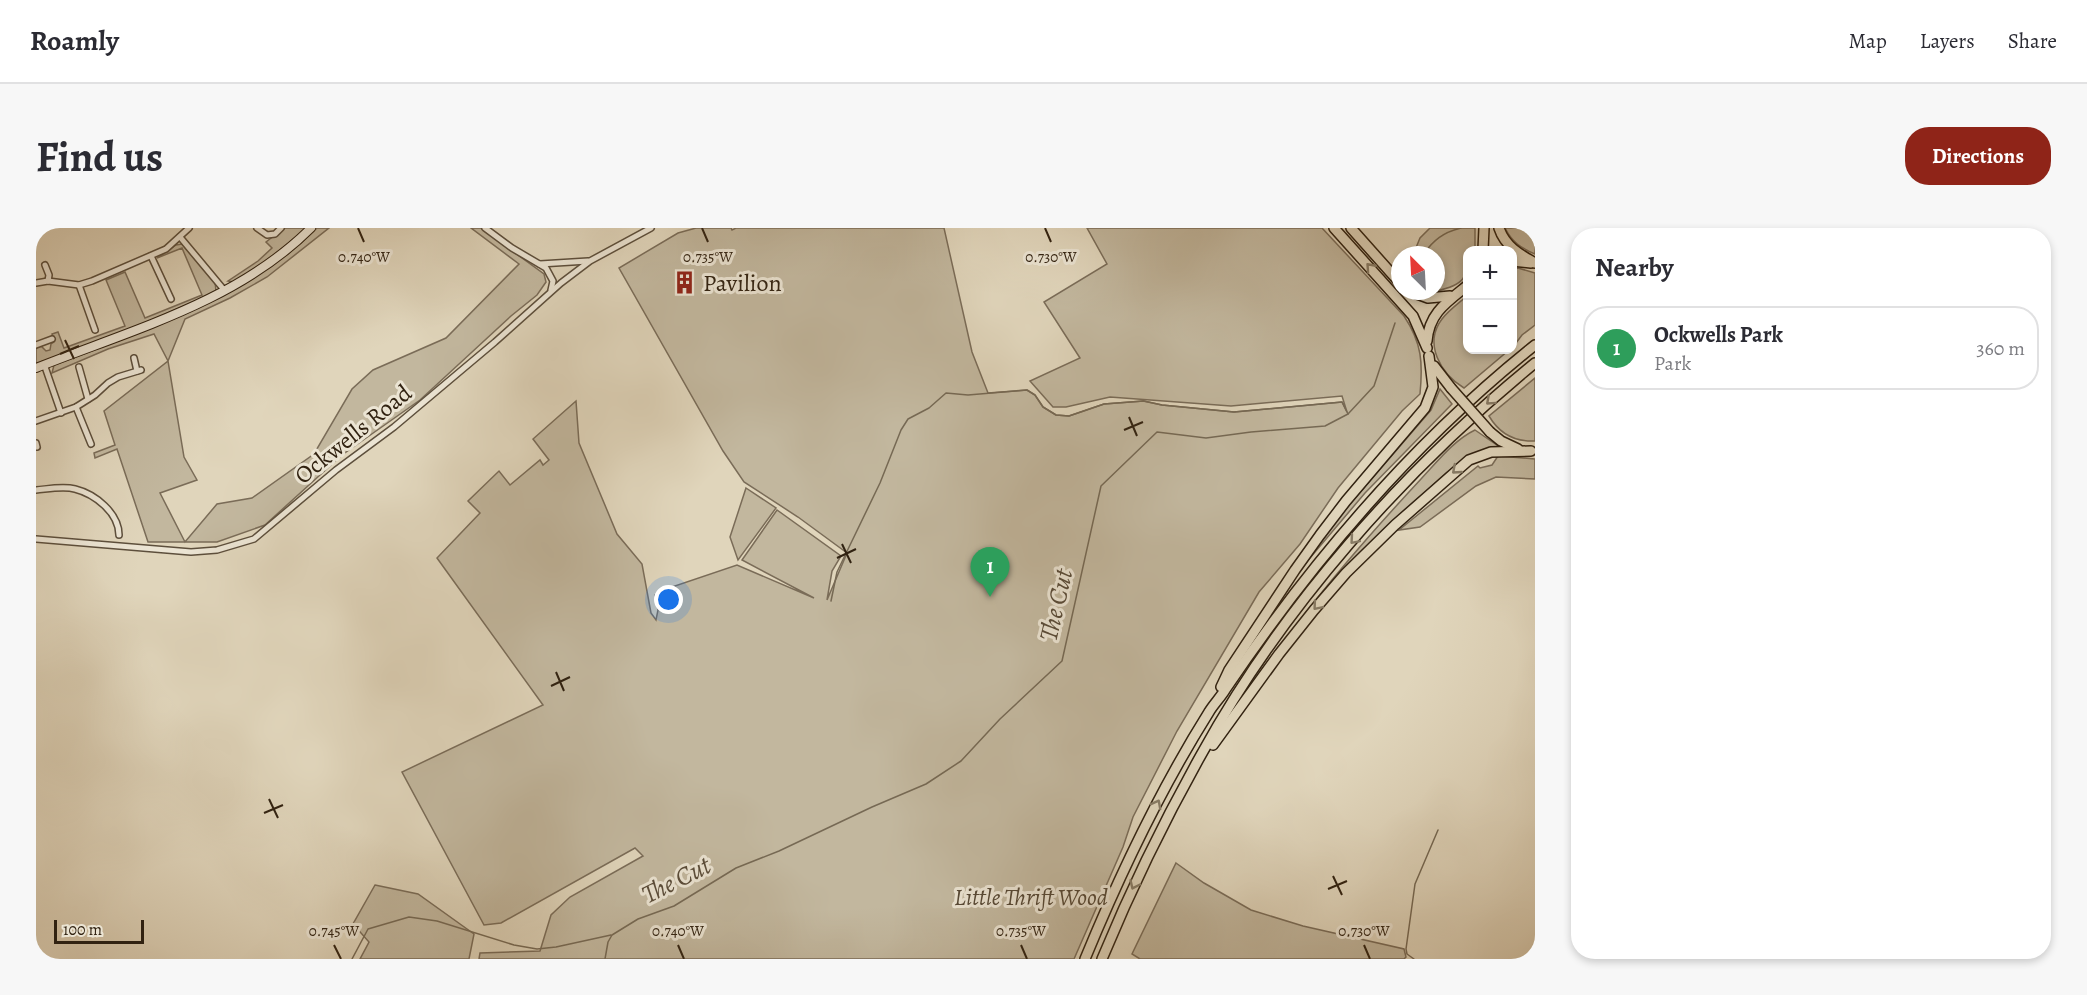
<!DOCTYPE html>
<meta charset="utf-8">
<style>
:root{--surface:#fff;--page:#f7f7f7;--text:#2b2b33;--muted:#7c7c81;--line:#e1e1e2;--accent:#8f2418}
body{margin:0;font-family:Alegreya,serif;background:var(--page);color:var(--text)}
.controls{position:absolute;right:18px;top:18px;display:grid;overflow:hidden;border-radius:12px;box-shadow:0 3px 9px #0003}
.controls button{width:54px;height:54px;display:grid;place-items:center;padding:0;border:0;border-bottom:2px solid var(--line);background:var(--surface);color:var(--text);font:30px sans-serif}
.compass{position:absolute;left:1355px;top:18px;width:54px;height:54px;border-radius:50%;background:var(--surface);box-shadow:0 3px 9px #0003;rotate:336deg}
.scale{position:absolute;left:18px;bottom:15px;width:90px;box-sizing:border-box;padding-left:6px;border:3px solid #312211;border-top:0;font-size:16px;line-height:21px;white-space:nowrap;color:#312211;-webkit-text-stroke:4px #ebe4d3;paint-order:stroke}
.you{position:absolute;left:633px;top:372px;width:21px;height:21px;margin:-15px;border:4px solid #fff;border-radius:50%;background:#1a73e8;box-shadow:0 0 0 9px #1a73e833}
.badge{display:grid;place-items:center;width:39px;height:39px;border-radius:50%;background:var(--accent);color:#fff;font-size:20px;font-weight:700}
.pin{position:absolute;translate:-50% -50px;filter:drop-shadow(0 2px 3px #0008)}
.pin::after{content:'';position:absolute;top:32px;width:21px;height:18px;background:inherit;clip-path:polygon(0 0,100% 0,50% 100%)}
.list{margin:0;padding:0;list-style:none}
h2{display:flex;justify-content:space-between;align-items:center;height:78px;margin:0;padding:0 24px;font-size:26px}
h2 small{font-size:20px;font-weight:400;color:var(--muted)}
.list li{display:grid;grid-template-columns:39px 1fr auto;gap:18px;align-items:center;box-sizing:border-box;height:84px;margin:0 12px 12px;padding:0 12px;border:2px solid var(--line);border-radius:24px}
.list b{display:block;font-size:22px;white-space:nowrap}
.list p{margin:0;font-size:20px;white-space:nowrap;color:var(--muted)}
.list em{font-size:20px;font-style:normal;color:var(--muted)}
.map{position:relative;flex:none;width:1499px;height:731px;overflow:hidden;border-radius:24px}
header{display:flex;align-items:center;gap:36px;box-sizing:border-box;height:84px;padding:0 30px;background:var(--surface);border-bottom:2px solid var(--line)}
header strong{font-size:28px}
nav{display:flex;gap:33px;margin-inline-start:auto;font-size:21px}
.intro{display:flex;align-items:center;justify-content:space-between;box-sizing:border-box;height:144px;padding:0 36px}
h1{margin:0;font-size:42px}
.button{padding:15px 27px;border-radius:24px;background:var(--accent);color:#fff;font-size:21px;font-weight:700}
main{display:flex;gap:36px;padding:0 36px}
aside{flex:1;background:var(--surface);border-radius:24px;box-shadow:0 3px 9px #0003}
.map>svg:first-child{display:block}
.green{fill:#c2b79e;stroke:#7a6c58;stroke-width:1.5}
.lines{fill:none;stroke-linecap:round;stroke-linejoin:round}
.stream{stroke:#766954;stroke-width:1.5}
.street-casing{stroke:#5d4f3c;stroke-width:8}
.secondary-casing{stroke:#312211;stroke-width:10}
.highway-casing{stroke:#312211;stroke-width:12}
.street{stroke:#ebe4d3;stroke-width:5}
.secondary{stroke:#ebe4d3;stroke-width:8}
.highway{stroke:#e0d5bb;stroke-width:9}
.highway-bridge-casing{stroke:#312211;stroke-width:12;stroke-linecap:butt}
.highway-bridge{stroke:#e0d5bb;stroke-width:9}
.oneway{stroke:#887c66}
.ticks{fill:none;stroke:#312211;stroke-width:2}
.labels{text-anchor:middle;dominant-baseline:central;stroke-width:6;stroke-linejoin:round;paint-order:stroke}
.poi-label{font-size:24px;fill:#312211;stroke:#ebe4d3;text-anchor:start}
.street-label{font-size:24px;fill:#312211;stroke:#ebe4d3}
.park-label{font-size:24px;font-style:italic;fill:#554734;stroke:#ebe4d3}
.water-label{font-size:26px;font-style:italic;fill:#594b38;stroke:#ebe4d3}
.ticks-label{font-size:15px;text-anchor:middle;fill:#312211;stroke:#ebe4d3;stroke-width:6;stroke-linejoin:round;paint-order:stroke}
</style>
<header>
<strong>Roamly</strong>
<nav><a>Map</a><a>Layers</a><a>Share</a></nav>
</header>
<div class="intro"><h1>Find us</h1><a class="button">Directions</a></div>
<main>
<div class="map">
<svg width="1499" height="731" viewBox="0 0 1499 731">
<rect width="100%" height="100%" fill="#e0d5bb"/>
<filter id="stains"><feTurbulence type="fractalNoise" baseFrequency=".00333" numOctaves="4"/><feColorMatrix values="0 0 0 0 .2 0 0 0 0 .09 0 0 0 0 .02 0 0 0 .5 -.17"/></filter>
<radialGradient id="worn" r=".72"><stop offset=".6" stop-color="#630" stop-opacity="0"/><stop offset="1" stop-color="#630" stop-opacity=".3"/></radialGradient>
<g class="green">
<polygon points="248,0 271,0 227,36 198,54 192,53 222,33 236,20 230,14"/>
<path d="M281,0h12l-62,49 -37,21 -45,21 -17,42 16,96 13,23 -37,13 25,49 32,-38 35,-6 62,-44 38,-65 21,-19 73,-32 73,-74 -48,-36h10l63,46 2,8 -9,13 -26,21 -91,84 -78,55 -77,70 -48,17h-69l-31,-93 -22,9 -1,-5 21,-8 -11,-34 64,-50 -14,-27 -46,15 -56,24 2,-8c93,-35 191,-66 263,-137z"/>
<path d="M660,0h35l1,2 4,-2h208l28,124 16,41 39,-3 8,5 8,12 13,8 13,1 35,-12 39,-3 19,4 72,7 108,-10 5,10 -5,-16 -111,10 -121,-9 -44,10h-13l-23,-26 50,-23 -36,-56 63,-38 -20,-36h235l82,88c18,27 19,47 16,78l-18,17 -64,77 -38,56 -41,48 -82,139 -44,86 -10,30 -49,112h-595l1,-6 60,-2 11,-36 19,-18 73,-41 -8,-8 -134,75 -17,2 -82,-153 141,-67 -106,-147 43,-45 -12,-12 31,-30 11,14 30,-25 3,5 6,-5 -16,-21 43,-38 3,42 38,91 25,30 9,49 5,7 2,-10 -3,-15 5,-1v-3l77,-26 77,33 -72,-38 35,-50 64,46 -9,15 -5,29 20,-47 -49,-36 -54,-35 -21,-31 -104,-183 59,-35z"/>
<path d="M1394,0h45v22h-7c0,28 -3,35 -32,41v-36h-23l7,-17z"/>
<path d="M1469,0h30v26c-14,-6 -23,-12 -30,-26z"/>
<polygon points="146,16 179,53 180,64 109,95 0,136 0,120 5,118 10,123 14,122 15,116 18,114 16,106 22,104 28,120 89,98 70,52 89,44 109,90 166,67 146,20 121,30 140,17"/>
<polygon points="1482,40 1499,45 1499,97 1486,107 1477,119 1477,41"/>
<path d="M1431,68l1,54h41l-45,38c-23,-14 -41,-44 -22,-69 7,-9 17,-16 25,-23z"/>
<path d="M1499,150v63c-20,1 -36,-8 -46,-25z"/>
<polygon points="1404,161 1416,176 1329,265 1268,337 1269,333 1301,291 1395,182"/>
<path d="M1439,202l26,18 -9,-1 -21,8 -25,18 -58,53 -84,89c37,-48 76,-92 117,-136 16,-17 33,-39 54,-49z"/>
<polygon points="1462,228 1499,231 1499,251 1460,249 1440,258 1384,299 1363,302 1442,238 1444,240 1456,237"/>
<polygon points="710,260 740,280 702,332 694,309"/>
<polygon points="1140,635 1168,655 1215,682 1267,698 1368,721 1370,729 1368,731 1104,731 1096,726"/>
<polygon points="339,657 382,666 438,706 433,731 324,731 333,714 317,696"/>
</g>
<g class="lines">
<g class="stream">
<path d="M1387,27c10,-15 21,-23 38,-27"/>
<polyline points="795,373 801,344 844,255 865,202 872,191 893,180 910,165 932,167 991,162 999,167 1007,179 1020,187 1033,188 1068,176 1108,173 1126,177 1198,184 1306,174 1312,186"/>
<polyline points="316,731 332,701 373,689 401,693 478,717 501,721 520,719 575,707"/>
<polyline points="569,731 572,714 576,707 602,691 638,678 700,640 743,623 836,579 890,556 925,533 964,491 1026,433 1065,258 1121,204 1170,210 1215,204 1289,198 1312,186 1338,158 1359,95"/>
<polyline points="1378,731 1371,726 1370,721 1379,656 1402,602"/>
</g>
<defs>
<g id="street">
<polyline points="221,0 231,7 239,6 245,0"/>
<polyline points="449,0 476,20 510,40 517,53 515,62"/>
<polyline points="144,9 189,63"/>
<polyline points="115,28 135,71"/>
<polyline points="504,36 552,33"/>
<polyline points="9,37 13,47 12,53"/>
<polyline points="0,55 12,53 43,57 56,53 130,21 153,0"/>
<polyline points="43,57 59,102"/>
<polyline points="0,117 16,111"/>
<polyline points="98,130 101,143"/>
<polyline points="8,136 25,185"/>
<polyline points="43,139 52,171"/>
<polyline points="40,179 55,216"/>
<polyline points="0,193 40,179 59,167 72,155 82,149 105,142"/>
<polyline points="0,215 1,219"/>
<path d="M0,262c12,-1 27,-4 39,-1 20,5 44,24 44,46"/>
<polyline points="0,311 155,324 181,322 218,311 300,242 358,199 459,114 525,55 554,33 615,0"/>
</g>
<path id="secondary" d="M0,140c95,-38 201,-66 275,-140"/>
<g id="highway">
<polyline points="1298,0 1377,88 1391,120"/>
<polyline points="1315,0 1364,55"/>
<path d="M1463,0c6,18 20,26 36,35"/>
<polyline points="1447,22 1448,0"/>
<polyline points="1476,33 1495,35"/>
<polyline points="1373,63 1392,70 1414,68"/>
<path d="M1391,113c2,-28 20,-39 41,-56"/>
<polyline points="1398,138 1415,160"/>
<polyline points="1454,204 1465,213 1482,221"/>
<polyline points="1185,459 1193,442 1259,342 1284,307 1310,273 1389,180 1397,159 1393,128"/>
<polyline points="1177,517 1243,426 1278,382 1310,345 1359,297 1433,232 1455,224 1495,223"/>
<path d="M1049,731c35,-85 75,-169 124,-247 4,-7 11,-14 16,-22 87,-129 187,-247 310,-345"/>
<path d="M1066,731c29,-70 62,-138 99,-204 81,-148 204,-286 334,-392"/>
</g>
</defs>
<use href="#street" class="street-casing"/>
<use href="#secondary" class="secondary-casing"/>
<use href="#highway" class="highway-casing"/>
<use href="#street" class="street"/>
<use href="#secondary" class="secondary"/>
<use href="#highway" class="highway"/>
<defs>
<polyline id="highway-bridge" points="1415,160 1454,204"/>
</defs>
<use href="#highway-bridge" class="highway-bridge-casing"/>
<use href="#highway-bridge" class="highway-bridge"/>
</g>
<defs><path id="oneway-chevron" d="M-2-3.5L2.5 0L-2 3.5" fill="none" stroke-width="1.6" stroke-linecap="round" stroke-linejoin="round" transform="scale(1.5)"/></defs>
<g class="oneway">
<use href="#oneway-chevron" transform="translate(1334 39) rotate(-132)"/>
<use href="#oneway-chevron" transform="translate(1454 173) rotate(138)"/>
<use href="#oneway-chevron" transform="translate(1420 242) rotate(139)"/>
<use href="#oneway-chevron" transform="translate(1318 312) rotate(131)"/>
<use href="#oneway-chevron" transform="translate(1281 378) rotate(130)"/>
<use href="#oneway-chevron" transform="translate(1121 576) rotate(-62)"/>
<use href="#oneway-chevron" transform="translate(1098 657) rotate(115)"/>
</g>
<path class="ticks" d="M322,0l6,14M666,0l6,14M1009,0l6,14M29,112l9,19M24,126l19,-8M1093,189l8,19M1088,202l19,-8M806,316l9,19M801,330l19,-9M520,444l8,19M515,458l19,-9M233,571l9,19M228,585l19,-8M1297,648l9,19M1292,661l19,-8M298,717l7,14M642,717l6,14M985,717l6,14M1328,717l6,14"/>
<defs>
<symbol id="building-bare" viewBox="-9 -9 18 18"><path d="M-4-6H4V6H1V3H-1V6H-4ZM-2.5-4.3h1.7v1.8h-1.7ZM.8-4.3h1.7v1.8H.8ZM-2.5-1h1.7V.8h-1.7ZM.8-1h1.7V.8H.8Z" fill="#8f2418" stroke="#ebe4d3" stroke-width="2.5" paint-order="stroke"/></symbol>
</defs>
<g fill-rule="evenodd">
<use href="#building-bare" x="632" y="38" width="33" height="33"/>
</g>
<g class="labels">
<g class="poi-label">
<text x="667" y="55">Pavilion</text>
</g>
<g class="street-label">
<text transform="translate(317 206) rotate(-39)">Ockwells Road</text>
</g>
<g class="park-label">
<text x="995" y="669">Little Thrift Wood</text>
</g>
<g class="water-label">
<text transform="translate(1020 377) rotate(-77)">The Cut</text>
<text transform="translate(640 652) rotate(-27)">The Cut</text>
</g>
</g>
<g class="ticks-label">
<text x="328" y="34">0.740°W</text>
<text x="672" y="34">0.735°W</text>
<text x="1015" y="34">0.730°W</text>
<text x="298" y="708">0.745°W</text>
<text x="642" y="708">0.740°W</text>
<text x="985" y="708">0.735°W</text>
<text x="1328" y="708">0.730°W</text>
</g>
<rect width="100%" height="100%" filter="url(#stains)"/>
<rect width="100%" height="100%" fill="url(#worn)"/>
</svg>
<div class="controls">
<button>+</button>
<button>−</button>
</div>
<svg class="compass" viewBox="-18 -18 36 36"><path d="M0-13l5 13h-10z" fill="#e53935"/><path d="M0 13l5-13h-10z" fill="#7c7c81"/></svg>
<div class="scale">100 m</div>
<div class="you"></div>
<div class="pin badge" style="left:954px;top:369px;background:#2e9e5b">1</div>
</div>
<aside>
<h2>Nearby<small></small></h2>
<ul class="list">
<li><span class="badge" style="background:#2e9e5b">1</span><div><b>Ockwells Park</b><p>Park</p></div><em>360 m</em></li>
</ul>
</aside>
</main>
